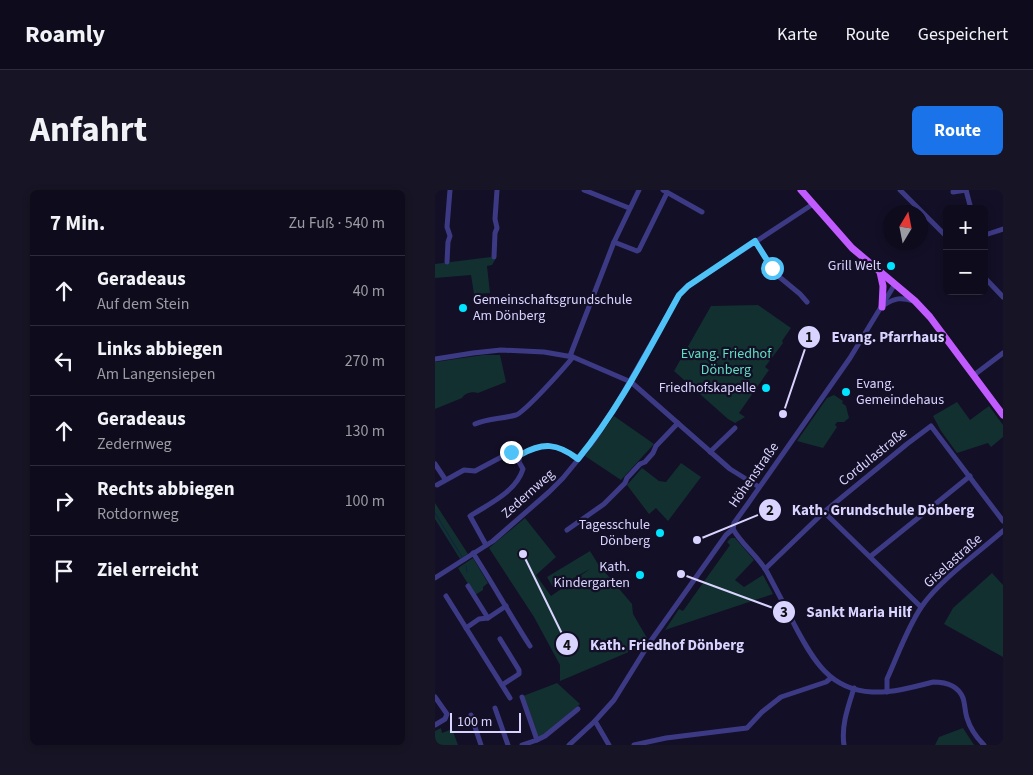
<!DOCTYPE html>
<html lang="de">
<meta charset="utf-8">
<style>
:root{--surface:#0e0b1c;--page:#171425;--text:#f1f3f6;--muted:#9b9ba3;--line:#2e2b3b;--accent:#1a73e8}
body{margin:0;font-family:"Source Sans 3",sans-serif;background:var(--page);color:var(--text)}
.controls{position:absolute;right:15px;top:15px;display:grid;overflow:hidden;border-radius:8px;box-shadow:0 2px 8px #0003}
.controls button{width:45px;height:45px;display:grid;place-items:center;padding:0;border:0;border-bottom:1px solid var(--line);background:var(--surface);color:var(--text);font:25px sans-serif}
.compass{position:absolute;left:448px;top:15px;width:45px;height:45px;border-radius:50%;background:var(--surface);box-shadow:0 2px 8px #0003;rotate:10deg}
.scale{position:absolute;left:15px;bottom:12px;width:71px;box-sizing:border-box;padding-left:5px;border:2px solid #d9d4ff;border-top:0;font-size:14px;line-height:18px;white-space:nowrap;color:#d9d4ff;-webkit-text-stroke:4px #130f26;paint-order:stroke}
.stop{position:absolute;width:15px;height:15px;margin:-11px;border:4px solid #4fc3f7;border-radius:50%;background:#fff}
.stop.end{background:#4fc3f7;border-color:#fff;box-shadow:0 1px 5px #0008}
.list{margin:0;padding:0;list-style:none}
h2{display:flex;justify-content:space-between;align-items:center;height:65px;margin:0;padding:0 20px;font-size:21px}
h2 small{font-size:16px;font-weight:400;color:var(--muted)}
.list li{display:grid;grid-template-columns:32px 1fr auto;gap:15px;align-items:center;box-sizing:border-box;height:70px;padding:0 20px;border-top:1px solid var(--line)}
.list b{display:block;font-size:19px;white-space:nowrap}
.list p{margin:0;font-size:16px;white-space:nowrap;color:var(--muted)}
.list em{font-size:16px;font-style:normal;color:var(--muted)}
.icon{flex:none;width:28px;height:28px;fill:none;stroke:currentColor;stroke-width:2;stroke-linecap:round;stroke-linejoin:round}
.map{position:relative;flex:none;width:568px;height:555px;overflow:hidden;border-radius:8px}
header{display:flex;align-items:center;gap:30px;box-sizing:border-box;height:70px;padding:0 25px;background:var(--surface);border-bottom:1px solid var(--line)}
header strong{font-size:24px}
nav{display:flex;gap:28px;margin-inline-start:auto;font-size:18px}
.intro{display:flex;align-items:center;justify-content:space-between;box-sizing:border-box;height:120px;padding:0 30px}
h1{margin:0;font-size:35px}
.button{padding:12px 22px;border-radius:8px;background:var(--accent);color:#fff;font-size:18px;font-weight:700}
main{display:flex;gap:30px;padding:0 30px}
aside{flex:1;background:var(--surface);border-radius:8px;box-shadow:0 2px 8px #0003}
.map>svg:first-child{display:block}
.green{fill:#12302f}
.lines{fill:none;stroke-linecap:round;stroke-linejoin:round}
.stream{stroke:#0c2248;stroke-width:1}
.minor{stroke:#3d3a85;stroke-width:5}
.major{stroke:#c25bff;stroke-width:7}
.route{stroke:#4fc3f7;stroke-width:6}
.poi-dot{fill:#00e5ff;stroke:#130f26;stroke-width:2}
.labels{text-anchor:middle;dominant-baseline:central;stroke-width:4.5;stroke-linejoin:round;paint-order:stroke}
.poi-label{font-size:14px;fill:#d9d4ff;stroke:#130f26;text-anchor:end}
.park-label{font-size:14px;fill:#5fe0c0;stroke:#130f26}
.street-label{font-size:14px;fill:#d9d4ff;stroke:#130f26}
.leader{fill:none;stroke:#d9d4ff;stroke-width:2}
.callout-dot{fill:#d9d4ff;stroke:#130f26;stroke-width:2}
.mark-label{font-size:15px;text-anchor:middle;font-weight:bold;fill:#111}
.callout-label{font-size:15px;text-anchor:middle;font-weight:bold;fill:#d9d4ff;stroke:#130f26;stroke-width:4.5;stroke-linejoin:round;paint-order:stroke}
</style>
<header>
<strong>Roamly</strong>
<nav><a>Karte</a><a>Route</a><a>Gespeichert</a></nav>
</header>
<div class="intro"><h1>Anfahrt</h1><a class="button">Route</a></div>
<main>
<aside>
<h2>7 Min.<small>Zu Fuß · 540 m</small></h2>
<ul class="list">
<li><svg class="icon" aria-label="ahead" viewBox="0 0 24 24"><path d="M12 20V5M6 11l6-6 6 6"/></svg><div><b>Geradeaus</b><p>Auf dem Stein</p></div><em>40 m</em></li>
<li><svg class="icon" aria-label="left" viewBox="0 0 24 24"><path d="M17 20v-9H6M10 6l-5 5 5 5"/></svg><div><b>Links abbiegen</b><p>Am Langensiepen</p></div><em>270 m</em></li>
<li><svg class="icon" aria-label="ahead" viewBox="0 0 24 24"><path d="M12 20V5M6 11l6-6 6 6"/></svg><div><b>Geradeaus</b><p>Zedernweg</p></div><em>130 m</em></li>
<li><svg class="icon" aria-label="right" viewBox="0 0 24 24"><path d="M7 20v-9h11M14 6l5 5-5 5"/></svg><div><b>Rechts abbiegen</b><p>Rotdornweg</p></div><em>100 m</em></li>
<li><svg class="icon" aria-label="arrive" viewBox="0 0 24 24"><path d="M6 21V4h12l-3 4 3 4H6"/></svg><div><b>Ziel erreicht</b></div></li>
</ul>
</aside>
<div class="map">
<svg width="568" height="555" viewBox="0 0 568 555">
<rect width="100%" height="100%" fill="#130f26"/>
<g class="green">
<polygon points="56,67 61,68 57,75 52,76 55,103 39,104 36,85 0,88 0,74"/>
<polygon points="323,115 356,138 347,151 348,153 330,177 334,180 304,223 310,227 300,233 293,229 239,181 276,116"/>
<path d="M48,165h17l6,27 -28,11c-6,-2 -13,0 -16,5l-27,11v-47z"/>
<polygon points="399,205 408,211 407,213 411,216 414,228 409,232 402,232 400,235 402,237 388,258 362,251 392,208"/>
<polygon points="522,212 535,230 554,216 568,235 568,247 556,257 553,253 522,263 506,241 498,226"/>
<polygon points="179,226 219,254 186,290 150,266"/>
<polygon points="246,273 266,287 233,331 221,318 214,324 192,295 207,278 224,291 231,292"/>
<polygon points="0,313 33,364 25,369 0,329"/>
<polygon points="90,328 121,367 101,385 116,406 155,379 119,399 112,387 155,361 163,374 197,414 198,424 212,448 208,456 125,491 125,475 99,427 54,358"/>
<polygon points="296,348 300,348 319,370 300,390 309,397 328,385 338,404 230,440 244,419 248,421 295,355 292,352"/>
<polygon points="38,368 53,393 48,397 48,400 40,405 23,378"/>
<polygon points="557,383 568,395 568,467 509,434 518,418"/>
<polygon points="122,493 145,514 108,545 102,547 88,506"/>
<polygon points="6,538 7,543 17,539 23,555 0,555 0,541"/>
<polygon points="528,538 539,555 500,555 504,547"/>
</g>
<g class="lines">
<g class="stream">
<polyline points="0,323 27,367"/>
<polyline points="31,376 32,382"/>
</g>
<g class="minor">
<polyline points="149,0 194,18"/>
<polyline points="228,0 267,22"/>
<polyline points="465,0 512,47"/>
<polyline points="531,0 536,19"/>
<polyline points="518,2 531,0"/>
<polyline points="549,43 553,44 568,39"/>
<polyline points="320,51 342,85 365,104 372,112"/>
<polyline points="179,52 202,61 204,60 232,3"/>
<polyline points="59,67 60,43 62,38 60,29 62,0"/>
<polyline points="12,72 13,52 15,46 12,37 15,0"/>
<polyline points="549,87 568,107"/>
<path d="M449,115c11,-7 17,-8 29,-4"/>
<polyline points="135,166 179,52 204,0"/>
<polyline points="0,169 38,163 66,160 109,162 138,167 196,192 295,279 324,297"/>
<polyline points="539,185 568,163"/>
<path d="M40,234c13,-6 27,-5 41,-9 9,-3 49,-48 57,-58"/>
<polyline points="275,262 300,238"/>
<path d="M85,265c23,-13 37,-12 58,4"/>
<polyline points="0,274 10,289"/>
<polyline points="2,295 29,280 40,281 76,262 85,265"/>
<polyline points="389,322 486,417"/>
<path d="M298,339c9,16 25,27 34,43 9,17 19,36 28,54 18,34 35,64 77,66 20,1 42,-5 61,-10 12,0 25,3 30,16 2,6 2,14 4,20 3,10 9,19 17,27"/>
<polyline points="132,340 169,314 190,293 192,288 205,274 210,272 218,263 221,256 243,233"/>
<path d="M51,355l-16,-29c19,-12 46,-24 53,-47l-4,-7 1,-7"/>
<path d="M38,363c20,31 37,62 57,93"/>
<polyline points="436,366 535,286"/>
<polyline points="330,379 389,322 472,254 496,236 568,331"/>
<polyline points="0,388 58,351 114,302 128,288 160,249 179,219 244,105 253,96 378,14"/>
<polyline points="33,396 53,428"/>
<polyline points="11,406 75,508"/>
<polyline points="31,438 44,429 53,428 71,416"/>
<polyline points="65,449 84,480 84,484 67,495"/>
<path d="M452,502v-13c11,-24 20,-51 35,-73 19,-27 56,-53 81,-75"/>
<polyline points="0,507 12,524 10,529 0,535"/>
<polyline points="60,518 73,555"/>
<polyline points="36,525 46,555"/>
<polyline points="160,531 174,555"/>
<polyline points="102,550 110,546 143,519"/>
<polyline points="87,555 102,550 87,507"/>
<polyline points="134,555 160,531 179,510 215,452 291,345 298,339 299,333 312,315 415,168 460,94"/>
<polyline points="199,555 231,548 312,538 327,522 346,507 391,492 396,488"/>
<path d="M409,555c-3,-19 4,-38 10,-57"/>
</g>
<g class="major">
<polyline points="366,0 417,58 480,111 495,127 568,225"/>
<polyline points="445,82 448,96 447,117"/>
</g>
</g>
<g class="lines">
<path class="route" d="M76,262l9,3c23,-13 37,-12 58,4 41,-50 70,-108 101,-164l9,-9 67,-45 17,27"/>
</g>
<g class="poi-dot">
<circle cx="456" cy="76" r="5"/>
<circle cx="28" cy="118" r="5"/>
<circle cx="331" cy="198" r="5"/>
<circle cx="411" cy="202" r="5"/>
<circle cx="225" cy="343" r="5"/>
<circle cx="205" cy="385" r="5"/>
</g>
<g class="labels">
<g class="poi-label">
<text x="446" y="76">Grill Welt</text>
<text x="38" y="110" text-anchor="start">Gemeinschaftsgrundschule<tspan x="38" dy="16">Am Dönberg</tspan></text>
<text x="421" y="194" text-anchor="start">Evang.<tspan x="421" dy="16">Gemeindehaus</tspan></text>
<text x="321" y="198">Friedhofskapelle</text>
<text x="215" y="335">Tagesschule<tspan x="215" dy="16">Dönberg</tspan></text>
<text x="195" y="377">Kath.<tspan x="195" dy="16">Kindergarten</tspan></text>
</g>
<g class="park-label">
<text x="291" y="164">Evang. Friedhof<tspan x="291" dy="16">Dönberg</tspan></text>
</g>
<g class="street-label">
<text transform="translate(438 267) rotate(-39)">Cordulastraße</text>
<text transform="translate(319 285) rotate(-55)">Höhenstraße</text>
<text transform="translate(93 304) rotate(-42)">Zedernweg</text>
<text transform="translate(518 371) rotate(-42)">Giselastraße</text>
</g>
</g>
<path class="leader" d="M348 224L374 147M262 350L335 320M246 384L349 422M88 364L132 454"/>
<g class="callout-dot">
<circle cx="348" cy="224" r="5"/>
<circle cx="262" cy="350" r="5"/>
<circle cx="246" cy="384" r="5"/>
<circle cx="88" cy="364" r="5"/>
<circle cx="374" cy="147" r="12"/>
<circle cx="335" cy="320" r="12"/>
<circle cx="349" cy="422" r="12"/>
<circle cx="132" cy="454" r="12"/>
</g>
<g class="mark-label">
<text x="374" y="152">1</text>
<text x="335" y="325">2</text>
<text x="349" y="427">3</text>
<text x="132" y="460">4</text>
</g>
<g class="callout-label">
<text x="453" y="152">Evang. Pfarrhaus</text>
<text x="448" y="325">Kath. Grundschule Dönberg</text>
<text x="424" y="427">Sankt Maria Hilf</text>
<text x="232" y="460">Kath. Friedhof Dönberg</text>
</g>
</svg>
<div class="controls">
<button>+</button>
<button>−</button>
</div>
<svg class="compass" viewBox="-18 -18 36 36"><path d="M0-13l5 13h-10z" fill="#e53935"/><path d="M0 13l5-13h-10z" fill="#9b9ba3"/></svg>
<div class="scale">100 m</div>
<div class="stop" style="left:337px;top:78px"></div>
<div class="stop end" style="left:76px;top:262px"></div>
</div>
</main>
